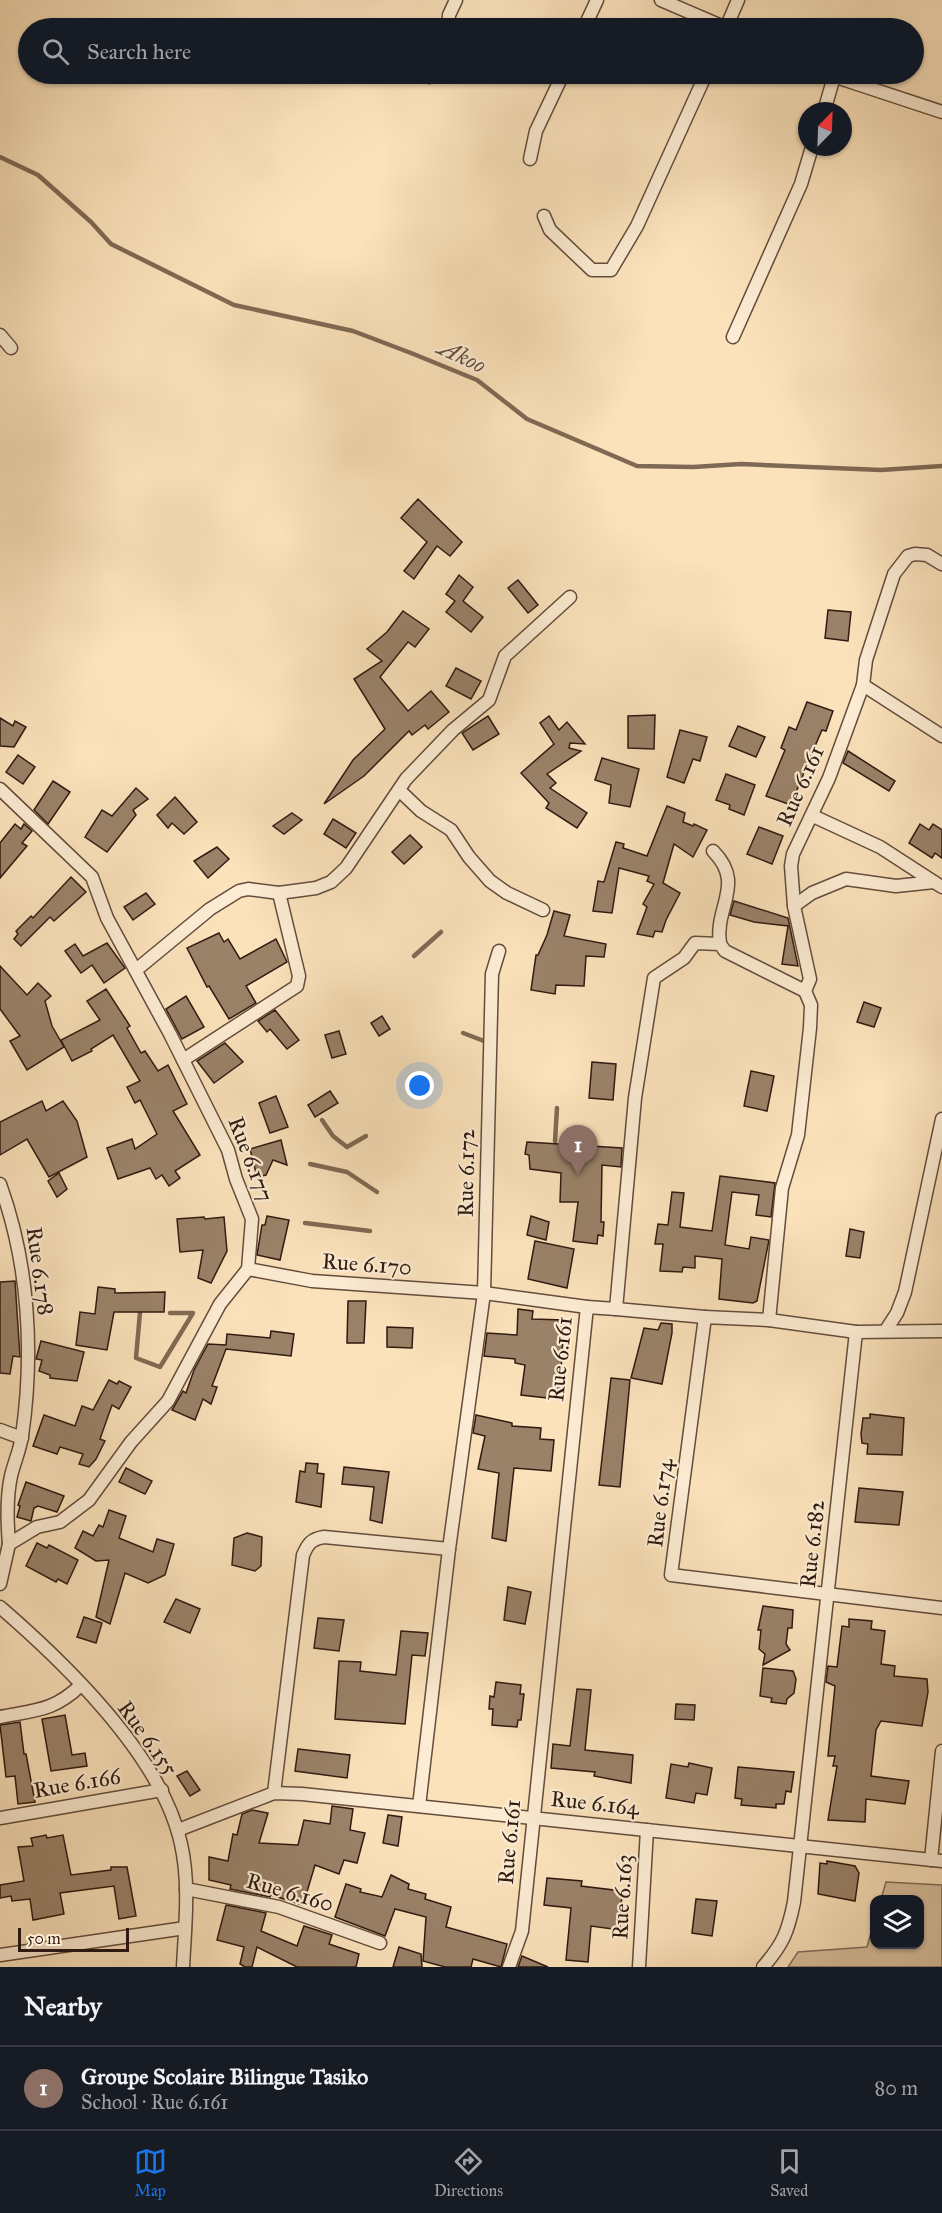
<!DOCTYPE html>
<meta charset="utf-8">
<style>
:root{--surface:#171b24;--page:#20242c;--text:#f1f3f6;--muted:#9ea1a6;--line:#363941;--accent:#1a73e8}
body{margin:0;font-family:"IM FELL Great Primer",serif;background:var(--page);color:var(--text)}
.controls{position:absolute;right:18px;bottom:18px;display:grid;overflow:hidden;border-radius:12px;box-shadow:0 2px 4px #0004}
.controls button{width:54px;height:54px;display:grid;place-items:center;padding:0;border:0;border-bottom:2px solid var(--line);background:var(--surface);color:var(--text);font:30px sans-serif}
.compass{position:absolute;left:798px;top:102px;width:54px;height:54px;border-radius:50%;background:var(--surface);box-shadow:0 2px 4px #0004;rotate:23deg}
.scale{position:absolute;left:18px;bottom:15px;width:111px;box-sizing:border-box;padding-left:6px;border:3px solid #301a11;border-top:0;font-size:16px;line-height:21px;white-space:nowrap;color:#301a11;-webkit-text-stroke:4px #fcecd3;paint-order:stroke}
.you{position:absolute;left:420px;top:1086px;width:21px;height:21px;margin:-15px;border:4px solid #fff;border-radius:50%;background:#1a73e8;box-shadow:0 0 0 9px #1a73e833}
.badge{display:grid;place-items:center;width:39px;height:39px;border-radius:50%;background:var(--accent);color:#fff;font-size:20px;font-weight:700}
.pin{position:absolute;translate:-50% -50px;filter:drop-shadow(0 2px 3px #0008)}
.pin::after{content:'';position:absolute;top:32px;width:21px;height:18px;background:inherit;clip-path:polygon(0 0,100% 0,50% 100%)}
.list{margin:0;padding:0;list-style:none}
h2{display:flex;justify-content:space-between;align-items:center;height:78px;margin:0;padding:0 24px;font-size:26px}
h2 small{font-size:20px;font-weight:400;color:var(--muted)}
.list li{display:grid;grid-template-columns:39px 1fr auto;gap:18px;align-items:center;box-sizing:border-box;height:84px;padding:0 24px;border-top:2px solid var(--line)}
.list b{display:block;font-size:22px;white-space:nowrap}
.list p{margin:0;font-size:20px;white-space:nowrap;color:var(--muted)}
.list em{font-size:20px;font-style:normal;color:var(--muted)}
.icon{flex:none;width:33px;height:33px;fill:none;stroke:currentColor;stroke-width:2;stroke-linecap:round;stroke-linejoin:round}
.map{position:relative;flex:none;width:942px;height:1967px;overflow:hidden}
.search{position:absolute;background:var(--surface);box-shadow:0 2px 4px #0004;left:18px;right:18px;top:18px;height:66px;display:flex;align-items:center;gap:15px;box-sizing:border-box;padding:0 21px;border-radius:33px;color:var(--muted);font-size:22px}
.sheet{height:162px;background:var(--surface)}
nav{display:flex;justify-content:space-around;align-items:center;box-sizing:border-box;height:84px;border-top:2px solid var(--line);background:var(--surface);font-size:16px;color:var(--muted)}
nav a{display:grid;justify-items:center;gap:3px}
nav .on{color:var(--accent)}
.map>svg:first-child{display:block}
.green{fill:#d8c09e;stroke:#846d58;stroke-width:1.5}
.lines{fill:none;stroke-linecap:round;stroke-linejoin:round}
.stream{stroke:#806954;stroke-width:4.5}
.building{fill:#9a8269;stroke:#301a11;stroke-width:1.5}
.minor-casing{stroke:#634c3c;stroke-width:15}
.minor{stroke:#fcecd3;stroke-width:12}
.labels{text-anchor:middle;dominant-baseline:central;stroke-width:4.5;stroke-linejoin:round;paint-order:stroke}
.street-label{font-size:22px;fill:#301a11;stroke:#fcecd3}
.water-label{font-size:24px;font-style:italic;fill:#664f3e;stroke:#fcecd3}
</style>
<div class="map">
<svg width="942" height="1967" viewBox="0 0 942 1967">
<rect width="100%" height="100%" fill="#fbe2bb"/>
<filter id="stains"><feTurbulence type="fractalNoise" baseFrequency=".00333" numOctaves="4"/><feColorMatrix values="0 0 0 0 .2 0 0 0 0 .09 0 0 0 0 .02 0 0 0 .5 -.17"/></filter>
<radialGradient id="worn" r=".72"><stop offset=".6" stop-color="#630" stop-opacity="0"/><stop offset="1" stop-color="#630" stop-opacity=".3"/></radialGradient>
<polygon class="green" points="886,1882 942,1885 942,1967 788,1967 798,1952 867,1947 874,1922 874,1944 920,1944 920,1900 881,1899"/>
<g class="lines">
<g class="stream">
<polyline points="0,157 38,175 91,222 111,244 234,305 353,331 411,353 477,380 527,419 637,466 693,467 741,464 881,470 942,466"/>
<polyline points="414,956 441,932"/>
<polyline points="463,1033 484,1041"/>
<polyline points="322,1120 333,1136 347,1147 366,1136"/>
<polyline points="555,1141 557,1108"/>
<polyline points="310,1164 347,1172 377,1192"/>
<polyline points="305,1223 370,1231"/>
<polyline points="140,1312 136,1358 160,1367 193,1313 170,1313"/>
</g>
</g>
<g class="building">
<polygon points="418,499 462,542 450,556 437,546 414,579 404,571 427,542 401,518"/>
<polygon points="459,575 473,587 463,601 483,617 471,632 446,612 455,601 446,594"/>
<polygon points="518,580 538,605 528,613 508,588"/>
<polygon points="828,610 851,612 848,641 825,638"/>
<polygon points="403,611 429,629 415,647 408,642 380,677 408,711 431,691 449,712 428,729 425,725 412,735 409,731 364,776 324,804 353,760 385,729 354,679 382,661 367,649 387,632"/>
<polygon points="456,668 481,681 471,699 446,686"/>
<polygon points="807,702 833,711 826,731 822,730 809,760 791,805 766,796 785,750 781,748 789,727 796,730"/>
<polygon points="655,715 654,749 628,748 628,716"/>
<polygon points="488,716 499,734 473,750 462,733"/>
<polygon points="549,716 559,730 567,722 585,744 570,743 569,748 581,751 547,774 556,783 550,788 587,813 577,828 546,808 549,803 521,773 554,744 540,723"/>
<polygon points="0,718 13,726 15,721 26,727 14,747 0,746"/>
<polygon points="738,726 765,737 756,757 729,746"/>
<polygon points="680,730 707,737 700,761 693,759 684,783 667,777"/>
<polygon points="848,751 895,781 889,791 843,763"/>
<polygon points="18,755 35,767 23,784 6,772"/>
<polygon points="602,758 639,769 630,807 609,803 611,785 595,780"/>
<polygon points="726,774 755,785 744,815 729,809 730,805 716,800"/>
<polygon points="53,781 70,792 48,824 34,810"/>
<polygon points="136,788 148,799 133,810 136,815 107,852 85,837 102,810 112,816"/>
<polygon points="175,797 197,822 184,834 172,823 168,828 157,815"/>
<polygon points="667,806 685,813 683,822 693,826 694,824 707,830 693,857 674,844 663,883 680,893 666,920 662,932 655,931 653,937 637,934 647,907 643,904 654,884 647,881 649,876 619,868 612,913 593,911 598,881 604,882 616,842 624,844 623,848 647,856"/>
<polygon points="292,813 302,820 284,834 273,826"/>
<polygon points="333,819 356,833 346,848 324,834"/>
<polygon points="15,824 21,829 24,824 32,831 22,843 27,846 0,878 0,843"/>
<polygon points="920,824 929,830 933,824 942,830 942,858 935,853 932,858 909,843"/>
<polygon points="759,827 783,836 772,864 747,854"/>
<polygon points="410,835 422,847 404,864 392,852"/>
<polygon points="217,847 229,859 208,878 194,861"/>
<polygon points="71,877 86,892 54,921 50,917 21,946 14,939 18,934 16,931 31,916 33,918"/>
<polygon points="146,893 155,904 133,920 124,907"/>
<polygon points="734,901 788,918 798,966 782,964 788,926 754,922 730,915"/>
<polygon points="554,911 570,915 564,936 606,944 604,957 586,956 584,986 556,985 555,994 531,990 536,955 538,955 547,935"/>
<polygon points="219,933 224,942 228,939 240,959 276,939 287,962 246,986 256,1003 229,1019 209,986 207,987 187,948"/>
<polygon points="107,943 125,968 104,983 92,965 81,973 65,951 75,944 83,956"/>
<polygon points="0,966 27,995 38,983 51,996 45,1001 52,1026 64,1047 27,1070 10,1041 20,1036 0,1009"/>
<polygon points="106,989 130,1026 127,1028 141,1053 145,1051 158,1071 168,1065 187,1104 173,1111 200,1155 175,1171 180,1178 169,1186 162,1175 156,1179 150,1168 118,1179 107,1148 132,1139 135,1149 157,1134 140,1100 135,1103 127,1087 140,1081 113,1035 91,1049 92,1051 72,1061 61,1040 100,1020 87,1001"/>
<polygon points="186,996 204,1027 182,1039 166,1009"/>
<polygon points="864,1002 881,1008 874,1027 857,1022"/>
<polygon points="275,1010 299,1040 287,1049 270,1029 267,1032 258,1021"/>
<polygon points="382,1016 390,1029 379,1036 371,1023"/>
<polygon points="339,1031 346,1054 332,1058 325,1035"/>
<polygon points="225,1043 243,1062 214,1083 197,1061"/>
<polygon points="592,1062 616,1064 613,1100 589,1098"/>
<polygon points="751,1071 774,1076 767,1111 744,1106"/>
<polygon points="330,1091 338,1103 315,1117 308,1105"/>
<polygon points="276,1096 288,1127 270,1133 259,1103"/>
<polygon points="42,1101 46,1111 63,1101 77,1121 87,1157 49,1177 27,1139 0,1155 0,1122"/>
<polygon points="281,1140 287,1165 273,1160 266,1175 257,1177 250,1149"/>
<polygon points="527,1142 622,1148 621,1167 602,1165 601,1222 604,1222 603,1236 598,1235 597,1244 573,1241 578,1202 560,1202 561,1173 530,1169 529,1155 525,1154"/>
<polygon points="59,1173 67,1189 57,1197 48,1181"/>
<polygon points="720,1176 775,1183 771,1217 756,1215 759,1195 732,1192 725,1245 749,1249 751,1237 769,1240 757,1301 753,1303 719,1299 722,1259 695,1256 695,1268 683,1267 682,1272 660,1271 663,1244 655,1244 658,1224 668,1225 672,1192 684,1193 680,1227 712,1231"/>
<polygon points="267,1216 289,1220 280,1260 257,1255 262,1225 265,1225"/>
<polygon points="531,1216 549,1222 546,1240 527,1235"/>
<polygon points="204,1217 205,1219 224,1217 227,1251 211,1283 198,1278 203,1250 180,1252 177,1219"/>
<polygon points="850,1229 864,1232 860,1258 846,1256"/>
<polygon points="535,1241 574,1249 567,1288 528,1279"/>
<polygon points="15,1281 20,1357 13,1356 10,1374 0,1373 0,1282"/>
<polygon points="98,1287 115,1289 115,1293 165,1292 164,1312 114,1312 107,1350 76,1345 80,1312 95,1314"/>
<polygon points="348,1301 366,1301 364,1343 347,1343"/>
<polygon points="518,1309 533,1311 532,1319 564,1320 561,1371 564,1372 563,1394 556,1399 521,1395 525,1365 515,1363 515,1359 484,1356 487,1333 517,1335"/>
<polygon points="661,1323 672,1324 672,1333 662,1384 631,1378 644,1328 658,1330"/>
<polygon points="387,1327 413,1328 412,1348 387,1347"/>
<polygon points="271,1331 294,1334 291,1356 226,1349 212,1386 217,1387 211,1404 203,1399 195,1420 172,1410 183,1391 186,1393 194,1370 208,1344 226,1345 227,1334 270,1338"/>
<polygon points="41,1341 84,1352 77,1381 50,1378 50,1375 39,1371 42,1360 36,1359"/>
<polygon points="611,1378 630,1380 620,1487 599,1485"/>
<polygon points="109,1380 117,1384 119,1381 131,1387 119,1409 112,1405 100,1439 105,1441 96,1459 89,1467 79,1464 83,1454 60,1447 57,1454 33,1446 44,1415 75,1426 82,1406 93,1410"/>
<polygon points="870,1414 904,1418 902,1455 867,1454 868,1444 862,1443 861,1434 863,1418 870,1418"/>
<polygon points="476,1415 512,1423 512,1426 541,1428 540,1439 554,1440 551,1471 514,1468 506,1541 492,1538 499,1473 478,1469 485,1436 473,1433"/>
<polygon points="306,1463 318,1464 317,1473 324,1474 321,1507 296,1502 300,1471 305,1472"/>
<polygon points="344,1467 389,1472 382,1523 370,1520 374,1487 342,1484"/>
<polygon points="126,1468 152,1481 145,1494 119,1482"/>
<polygon points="26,1482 64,1496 57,1512 38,1506 34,1508 31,1521 17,1517 20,1506 18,1505"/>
<polygon points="859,1488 903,1492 899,1525 855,1522"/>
<polygon points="109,1510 126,1516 119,1538 153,1552 157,1539 174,1544 165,1575 148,1583 125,1573 110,1624 96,1617 109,1560 96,1561 75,1548 83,1531 93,1536 99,1525 103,1527"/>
<polygon points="247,1533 262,1537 261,1566 255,1571 232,1565 234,1538"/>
<polygon points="37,1543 47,1548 49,1545 78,1560 67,1584 58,1579 56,1582 26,1566"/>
<polygon points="508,1587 531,1592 525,1624 504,1620"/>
<polygon points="176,1599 200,1609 190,1633 164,1622"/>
<polygon points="763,1606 793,1610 792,1628 788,1628 786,1644 790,1650 763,1665 765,1654 759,1649 761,1630 758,1630"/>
<polygon points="84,1617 102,1623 96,1643 77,1637"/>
<polygon points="318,1618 344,1620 339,1651 314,1648"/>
<polygon points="849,1619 872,1621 871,1629 885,1631 881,1664 895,1666 894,1676 927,1679 928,1692 922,1726 881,1721 876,1730 871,1776 909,1781 905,1804 866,1799 865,1822 828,1820 837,1766 833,1766 835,1756 828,1756 835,1686 826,1682 828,1666 837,1667 842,1626 849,1627"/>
<polygon points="401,1631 428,1633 425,1656 412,1655 405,1724 335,1719 339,1661 361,1662 360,1671 396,1675"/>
<polygon points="763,1668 793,1671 796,1679 794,1693 787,1699 786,1704 771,1702 772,1698 760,1696"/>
<polygon points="496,1682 521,1685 520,1694 524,1694 521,1720 518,1720 517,1727 492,1725 493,1709 489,1709 490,1696 494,1697"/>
<polygon points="577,1689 591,1690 585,1750 633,1755 631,1783 594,1776 595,1772 551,1768 553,1744 570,1746"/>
<polygon points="676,1704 695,1705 694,1720 675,1719"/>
<polygon points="65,1715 72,1755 85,1753 87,1766 51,1771 42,1719"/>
<polygon points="20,1722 24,1754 26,1754 35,1802 18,1804 15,1776 6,1777 0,1725"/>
<polygon points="298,1749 350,1755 347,1778 295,1771"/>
<polygon points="689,1763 712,1768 707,1795 696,1793 694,1803 666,1798 671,1764 688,1767"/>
<polygon points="738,1767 794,1772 791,1792 786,1791 784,1804 776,1804 776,1808 741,1805 742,1799 735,1798"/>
<polygon points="187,1771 200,1790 190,1796 177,1776"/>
<polygon points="332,1806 353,1809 350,1830 365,1833 357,1863 344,1860 339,1874 315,1865 303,1905 271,1895 270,1897 230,1889 231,1885 209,1880 209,1857 228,1861 233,1834 237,1835 242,1814 252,1810 268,1813 259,1843 298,1845 304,1820 330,1824"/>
<polygon points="388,1815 402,1817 398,1846 383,1843"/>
<polygon points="46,1835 47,1838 63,1835 71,1875 111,1870 111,1867 127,1867 136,1916 119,1919 114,1886 60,1893 64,1914 33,1920 30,1899 12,1901 11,1896 0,1898 0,1885 24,1881 18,1847 33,1846 31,1838"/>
<polygon points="827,1861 855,1866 859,1873 855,1901 818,1894 820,1863 827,1864"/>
<polygon points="391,1875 409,1884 408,1889 426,1894 425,1899 451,1907 446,1927 507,1944 501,1967 473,1959 471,1967 445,1967 423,1961 426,1917 395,1909 385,1936 335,1917 346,1884 361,1889 360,1892 382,1897"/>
<polygon points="547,1878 582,1881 581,1886 622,1891 620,1930 591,1926 588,1962 566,1960 571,1908 544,1905"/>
<polygon points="696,1899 717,1901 712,1936 692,1933"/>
<polygon points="226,1905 266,1913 261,1931 297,1946 304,1926 332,1935 329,1944 359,1954 356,1967 297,1967 257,1947 252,1967 245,1967 240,1964 244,1947 217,1940"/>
<polygon points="399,1947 421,1954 422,1967 393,1967"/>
<polygon points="522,1956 548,1967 518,1967"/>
</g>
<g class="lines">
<defs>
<g id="minor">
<polyline points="661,0 726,28"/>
<polyline points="448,28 449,15 456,0"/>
<polyline points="584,28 597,0"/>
<polyline points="726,28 738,0"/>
<polyline points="827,74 942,112"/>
<polyline points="429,77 430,74"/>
<polyline points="824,111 834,77"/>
<polyline points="530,159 536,131 563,74"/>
<polyline points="544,216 550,230 592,270 611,270 637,226 706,74"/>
<polyline points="0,335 11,348"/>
<polyline points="733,337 801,184 812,147"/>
<polyline points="863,685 942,736"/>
<polyline points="0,789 92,877 107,918 170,1034 228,1150 236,1179 252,1219 248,1269 220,1304 168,1401 131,1442 89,1500 60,1522 37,1527 9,1544 0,1584"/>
<polyline points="399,790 421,811 451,830 469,857 490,881 507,893 543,910"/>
<polyline points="813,816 880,847 934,882"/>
<path d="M713,851c33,33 1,56 7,93"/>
<polyline points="794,906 791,866 793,854 829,778 863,685 866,660 894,574 908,556 915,554 927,555 942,564"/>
<polyline points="499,951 492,974 484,1293 587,1307"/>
<polyline points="136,970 210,909 239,891 248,889 279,893 316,888 331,882 346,868 406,779 453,730 489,700 505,656 570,597"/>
<polyline points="183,1060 297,986 299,976 279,893"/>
<path d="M0,1184c29,80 34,169 22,252 -2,14 -8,27 -11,40 -5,23 -4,45 -2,68"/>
<polyline points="248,1269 312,1281 484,1293 449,1549 419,1806"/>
<polyline points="616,1309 705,1317"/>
<polyline points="769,1320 782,1188 798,1135 810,1028 811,1005 805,991"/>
<polyline points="886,1330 897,1313 905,1292 942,1119"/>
<polyline points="856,1332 769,1320 705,1317 671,1575 942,1608"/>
<polyline points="0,1430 22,1438"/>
<path d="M0,1607c66,57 162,149 181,237 9,39 4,83 2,123"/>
<path d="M0,1717c36,-7 54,-6 81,-32"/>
<path d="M274,1793l29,-238c5,-11 8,-16 21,-18l125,12"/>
<polyline points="0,1818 162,1790"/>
<polyline points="178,1830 274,1793 302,1794 942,1861"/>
<polyline points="931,1860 942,1751"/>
<polyline points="186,1889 279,1907 380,1943"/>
<polyline points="0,1955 185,1928"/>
<polyline points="509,1967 522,1931 587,1307 616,1309 635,1098 654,978 684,958 695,943 720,944 725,951 805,991 810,979 794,906 812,893 846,879 896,886 934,882 942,887"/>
<polyline points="639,1967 647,1830"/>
<path d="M763,1967c20,-23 25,-35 31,-65l62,-570 86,-1"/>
</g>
</defs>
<use href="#minor" class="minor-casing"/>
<use href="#minor" class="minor"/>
</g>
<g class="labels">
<g class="street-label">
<text transform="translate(800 786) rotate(-66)">Rue 6.161</text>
<text transform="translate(251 1159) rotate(69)">Rue 6.177</text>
<text transform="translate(466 1173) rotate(-89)">Rue 6.172</text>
<text transform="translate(367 1264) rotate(4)">Rue 6.170</text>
<text transform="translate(40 1271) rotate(82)">Rue 6.178</text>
<text transform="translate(560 1359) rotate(-84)">Rue 6.161</text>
<text transform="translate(660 1503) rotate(-83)">Rue 6.174</text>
<text transform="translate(812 1544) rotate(-84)">Rue 6.182</text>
<text transform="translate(148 1738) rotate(54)">Rue 6.155</text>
<text transform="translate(77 1783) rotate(-10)">Rue 6.166</text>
<text transform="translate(595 1803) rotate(6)">Rue 6.164</text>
<text transform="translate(509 1842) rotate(-85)">Rue 6.161</text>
<text transform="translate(290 1892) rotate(16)">Rue 6.160</text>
<text transform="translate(622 1897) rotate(-87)">Rue 6.163</text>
</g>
<g class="water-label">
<text transform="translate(462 356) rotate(25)">Akoo</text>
</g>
</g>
<rect width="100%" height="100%" filter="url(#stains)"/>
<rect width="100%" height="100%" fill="url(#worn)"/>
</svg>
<div class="controls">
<button><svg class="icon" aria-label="layers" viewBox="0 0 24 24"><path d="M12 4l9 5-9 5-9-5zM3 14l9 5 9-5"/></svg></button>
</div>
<svg class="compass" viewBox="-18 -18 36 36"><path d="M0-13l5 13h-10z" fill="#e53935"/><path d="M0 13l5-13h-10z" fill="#9ea1a6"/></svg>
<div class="scale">50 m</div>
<div class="you"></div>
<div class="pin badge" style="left:578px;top:1175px;background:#8d6e63">1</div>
<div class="search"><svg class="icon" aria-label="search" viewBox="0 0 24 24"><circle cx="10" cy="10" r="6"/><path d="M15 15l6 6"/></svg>Search here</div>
</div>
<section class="sheet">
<h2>Nearby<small></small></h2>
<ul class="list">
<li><span class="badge" style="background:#8d6e63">1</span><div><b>Groupe Scolaire Bilingue Tasiko</b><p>School · Rue 6.161</p></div><em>80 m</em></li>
</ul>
</section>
<nav>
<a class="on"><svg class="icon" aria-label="map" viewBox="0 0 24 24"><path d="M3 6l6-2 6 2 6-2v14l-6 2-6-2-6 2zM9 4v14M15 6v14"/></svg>Map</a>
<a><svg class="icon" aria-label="directions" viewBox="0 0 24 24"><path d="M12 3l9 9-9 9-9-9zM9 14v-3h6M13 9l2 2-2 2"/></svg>Directions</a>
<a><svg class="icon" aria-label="saved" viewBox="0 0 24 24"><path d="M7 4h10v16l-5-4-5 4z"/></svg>Saved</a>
</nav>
